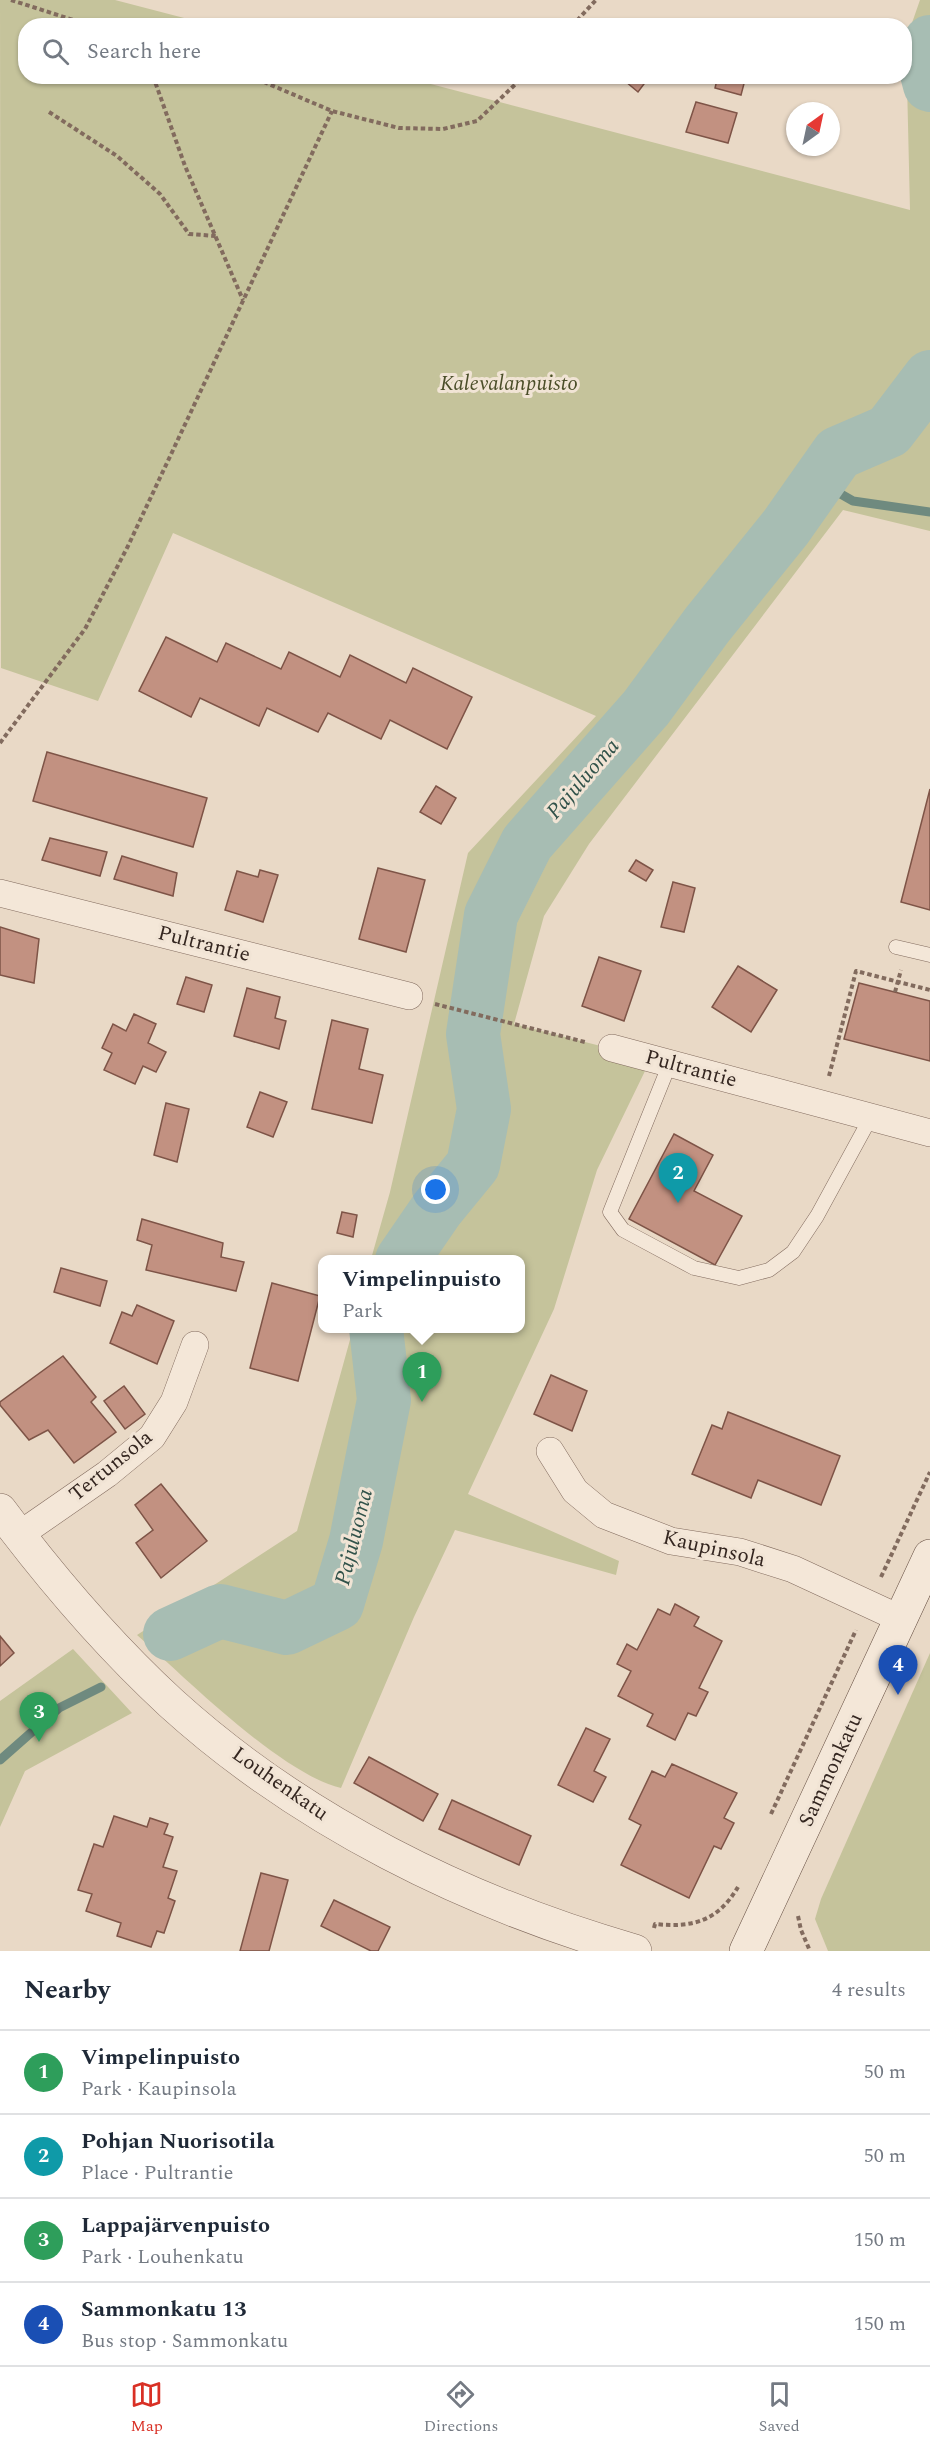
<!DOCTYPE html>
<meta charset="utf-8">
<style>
:root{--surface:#fff;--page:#f2f2f3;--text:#1f2937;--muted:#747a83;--line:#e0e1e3;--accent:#d93025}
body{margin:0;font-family:Spectral,serif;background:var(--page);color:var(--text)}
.compass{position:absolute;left:786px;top:102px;width:54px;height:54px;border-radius:50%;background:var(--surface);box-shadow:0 2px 4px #0004;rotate:33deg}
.you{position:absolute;left:436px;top:1190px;width:21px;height:21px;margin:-15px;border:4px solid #fff;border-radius:50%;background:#1a73e8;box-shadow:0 0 0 9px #1a73e833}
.badge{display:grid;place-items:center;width:39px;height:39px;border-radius:50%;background:var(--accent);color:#fff;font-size:20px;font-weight:700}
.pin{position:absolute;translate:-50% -50px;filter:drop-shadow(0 2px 3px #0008)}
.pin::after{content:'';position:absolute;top:32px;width:21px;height:18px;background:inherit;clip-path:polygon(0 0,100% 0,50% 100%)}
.popup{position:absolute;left:318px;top:1255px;width:207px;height:78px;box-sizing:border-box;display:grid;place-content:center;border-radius:12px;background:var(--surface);filter:drop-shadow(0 2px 4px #0005);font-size:20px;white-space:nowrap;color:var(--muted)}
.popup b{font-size:22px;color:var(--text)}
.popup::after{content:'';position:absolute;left:50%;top:100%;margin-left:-12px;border:12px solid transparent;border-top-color:var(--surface)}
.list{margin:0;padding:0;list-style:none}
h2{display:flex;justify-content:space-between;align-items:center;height:78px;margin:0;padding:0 24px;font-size:26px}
h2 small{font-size:20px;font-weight:400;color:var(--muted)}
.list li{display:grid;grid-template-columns:39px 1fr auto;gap:18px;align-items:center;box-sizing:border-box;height:84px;padding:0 24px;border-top:2px solid var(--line)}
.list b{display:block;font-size:22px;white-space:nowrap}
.list p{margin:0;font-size:20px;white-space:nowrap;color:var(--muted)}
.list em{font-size:20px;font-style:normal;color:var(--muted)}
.icon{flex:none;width:33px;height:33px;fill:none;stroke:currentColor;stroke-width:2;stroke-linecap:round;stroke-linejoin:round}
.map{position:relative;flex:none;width:930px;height:1951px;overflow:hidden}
.search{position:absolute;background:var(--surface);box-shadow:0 2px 4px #0004;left:18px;right:18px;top:18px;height:66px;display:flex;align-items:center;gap:15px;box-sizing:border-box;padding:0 21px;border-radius:24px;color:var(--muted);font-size:22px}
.sheet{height:414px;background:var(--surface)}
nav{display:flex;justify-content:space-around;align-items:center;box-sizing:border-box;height:84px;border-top:2px solid var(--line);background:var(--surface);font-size:16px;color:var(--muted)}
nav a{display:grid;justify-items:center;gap:3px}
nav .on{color:var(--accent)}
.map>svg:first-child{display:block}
.green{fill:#c5c39b}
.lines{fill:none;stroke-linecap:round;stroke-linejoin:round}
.stream{stroke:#6f8a7f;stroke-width:9}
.river{stroke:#a7bdb3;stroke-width:54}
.building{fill:#c29181;stroke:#7e5447;stroke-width:1.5}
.service-casing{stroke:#826b5e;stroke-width:15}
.minor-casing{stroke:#826b5e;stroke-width:28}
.tertiary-casing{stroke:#826b5e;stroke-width:34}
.secondary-casing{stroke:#644d41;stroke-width:34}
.path{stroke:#826b5e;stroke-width:4;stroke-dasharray:4.5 3;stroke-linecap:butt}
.service{stroke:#f4e7d8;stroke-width:14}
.minor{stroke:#f4e7d8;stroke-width:27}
.tertiary{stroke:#f4e7d8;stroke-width:33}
.secondary{stroke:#f4e7d8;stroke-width:33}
.labels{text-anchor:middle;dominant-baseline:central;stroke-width:6;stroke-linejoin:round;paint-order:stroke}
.park-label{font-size:21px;font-style:italic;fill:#4b4e29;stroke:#f1e4d5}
.street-label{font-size:21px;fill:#342620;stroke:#f1e4d5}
.water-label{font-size:22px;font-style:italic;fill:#31524a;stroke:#f1e4d5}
</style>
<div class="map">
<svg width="930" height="1951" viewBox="0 0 930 1951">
<rect width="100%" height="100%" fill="#e9d9c6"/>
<g class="green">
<path d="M0,0h115l96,25 -185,1v50l378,1 506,133 -4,-170 14,-40h10v531l-87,-21 -254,334 -45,72 -30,108 134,34 -3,13 -48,99 -43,139 -86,185 151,67 -3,14 -161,-45 -41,87 -73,171c-60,-14 -155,-110 -204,-153l160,-104 56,-202 168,-1v-68l-150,-1 19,-67 78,-339 128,-137 -423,-183 -75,168 -97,-33z"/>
<polygon points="73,1649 132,1713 25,1771 0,1827 0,1701"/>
<polygon points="930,1653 930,1951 828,1951 815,1919 821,1899"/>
</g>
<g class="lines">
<g class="stream">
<polyline points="818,481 853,501 930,512"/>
<polyline points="0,1760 59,1708 101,1687"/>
</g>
<g class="river">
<polyline points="930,42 926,70 930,85"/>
<polyline points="402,1260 437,1209 473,1165 484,1109 473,1034 491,915 527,843 646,708 707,625 786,527 838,453 889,431 930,377"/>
<polyline points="170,1634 220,1611 287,1628 337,1604 356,1541 384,1400 376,1328"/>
</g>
</g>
<g class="building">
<polygon points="619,76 650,76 638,92"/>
<polygon points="718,76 746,76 741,95 715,88"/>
<polygon points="696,102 737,113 728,143 686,132"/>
<polygon points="166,637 217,662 226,643 281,669 289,652 340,677 350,655 406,683 413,668 472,697 447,749 390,720 381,739 328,713 318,732 267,708 259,726 200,698 191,717 139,691"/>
<polygon points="47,752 207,798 193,847 33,801"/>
<polygon points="436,786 456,798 441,824 420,812"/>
<polygon points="930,789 930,910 901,902"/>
<polygon points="50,838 107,852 100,876 42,860"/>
<polygon points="122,856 177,873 173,896 114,879"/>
<polygon points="636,860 653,870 646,881 629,871"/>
<polygon points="378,868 425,880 406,952 359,939"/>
<polygon points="260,870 278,875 263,922 225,910 237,871 258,877"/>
<polygon points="673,882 695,888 684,932 661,927"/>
<polygon points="0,927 39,939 34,983 0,975"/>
<polygon points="599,957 641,971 624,1021 582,1006"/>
<polygon points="738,966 777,990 751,1032 712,1007"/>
<polygon points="186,977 212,985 204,1012 177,1004"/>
<polygon points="859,983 930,1001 930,1061 844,1039"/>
<polygon points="247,988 280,997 275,1018 286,1021 279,1049 234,1036"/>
<polygon points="134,1014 156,1024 148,1043 166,1052 156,1072 143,1066 135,1084 104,1070 112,1053 102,1048 113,1024 126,1031"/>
<polygon points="332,1020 368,1029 359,1069 383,1075 372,1123 312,1109"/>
<polygon points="260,1092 287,1102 273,1137 247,1127"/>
<polygon points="166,1103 189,1109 177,1162 154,1155"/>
<polygon points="674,1134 713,1155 694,1191 742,1216 715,1265 629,1219"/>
<polygon points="342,1212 357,1215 353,1237 337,1233"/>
<polygon points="142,1219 223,1243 221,1257 244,1262 236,1291 146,1270 152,1245 137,1240"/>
<polygon points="61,1268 107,1281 100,1306 54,1292"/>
<polygon points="272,1283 320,1296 298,1381 250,1368"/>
<polygon points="137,1305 174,1321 157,1364 110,1343 122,1312 132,1316"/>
<polygon points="63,1356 96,1397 91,1402 116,1432 74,1463 48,1430 29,1440 0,1405 0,1402"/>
<polygon points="551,1375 587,1391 572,1431 534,1414"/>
<polygon points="124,1386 145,1414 125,1429 104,1401"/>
<polygon points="728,1412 840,1456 821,1505 758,1480 751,1498 692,1474 712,1425 722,1429"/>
<polygon points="161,1484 207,1541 161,1578 136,1543 153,1530 135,1505"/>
<polygon points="675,1604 699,1617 694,1626 722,1641 699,1688 708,1692 696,1716 688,1713 675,1740 647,1726 653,1714 618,1696 631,1671 617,1664 627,1644 637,1650 658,1609 670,1615"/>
<polygon points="0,1636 14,1653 0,1666"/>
<polygon points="586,1728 610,1739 594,1771 606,1777 593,1802 558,1785"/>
<polygon points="369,1757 438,1794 423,1821 354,1783"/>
<polygon points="672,1764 737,1793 724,1818 734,1823 721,1849 714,1846 689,1898 621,1865 641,1825 629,1819 652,1771 665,1777"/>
<polygon points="452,1800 531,1836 519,1865 439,1829"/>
<polygon points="114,1816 147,1827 150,1818 168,1824 164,1834 173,1837 163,1867 177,1871 168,1898 175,1901 164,1933 157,1931 151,1947 117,1936 121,1923 86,1911 92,1894 78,1890 94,1844 103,1847"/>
<polygon points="261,1873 288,1880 269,1951 240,1951"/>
<polygon points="334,1900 390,1927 378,1951 371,1951 321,1926"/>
</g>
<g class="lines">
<defs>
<g id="service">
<polyline points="896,947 930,955"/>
<polyline points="670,1063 610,1212 623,1230 694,1268 739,1278 769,1270 793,1252 817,1216 871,1117"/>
</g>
<g id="minor">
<polyline points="0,893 409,996"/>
<polyline points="612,1048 930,1133"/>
<polyline points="550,1451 575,1491 604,1515 671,1541 740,1552 793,1569 901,1619"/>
<polyline points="19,1535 107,1474 152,1437 174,1402 195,1345"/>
</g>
<path id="tertiary" d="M0,1510c51,68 108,135 171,193 130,118 296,200 464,248"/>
<polyline id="secondary" points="746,1951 930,1556"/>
</defs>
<use href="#service" class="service-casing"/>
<use href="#minor" class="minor-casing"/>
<use href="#tertiary" class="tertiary-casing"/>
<use href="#secondary" class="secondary-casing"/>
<g class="path">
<polyline points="11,0 92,26"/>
<polyline points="572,26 596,0"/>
<polyline points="153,76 185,166 243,300"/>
<polyline points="250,76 332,111 399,128 443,129 477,121 524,76"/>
<polyline points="49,112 117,156 160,194 189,234 216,236"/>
<polyline points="0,743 85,629 128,546 332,111"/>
<polyline points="895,992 901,970"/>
<polyline points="435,1004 585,1042"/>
<polyline points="829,1076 856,971 930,990"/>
<polyline points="881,1577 930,1472"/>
<polyline points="771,1814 856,1630"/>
<polyline points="798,1916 801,1930 810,1951"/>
<path d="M654,1928l1,-4c38,4 63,-3 83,-37"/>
</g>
<use href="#service" class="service"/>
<use href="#minor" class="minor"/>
<use href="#tertiary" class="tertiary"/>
<use href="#secondary" class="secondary"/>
</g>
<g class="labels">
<g class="park-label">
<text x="509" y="384">Kalevalanpuisto</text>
</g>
<g class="street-label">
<text transform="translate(204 944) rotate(14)">Pultrantie</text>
<text transform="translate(691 1069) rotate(15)">Pultrantie</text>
<text transform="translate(111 1466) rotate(-39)">Tertunsola</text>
<text transform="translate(714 1549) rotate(13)">Kaupinsola</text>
<text transform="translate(831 1770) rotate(-65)">Sammonkatu</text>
<text transform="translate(280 1784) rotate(35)">Louhenkatu</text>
</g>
<g class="water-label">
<text transform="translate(583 779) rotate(-49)">Pajuluoma</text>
<text transform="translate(354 1537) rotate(-76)">Pajuluoma</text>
</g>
</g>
</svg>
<svg class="compass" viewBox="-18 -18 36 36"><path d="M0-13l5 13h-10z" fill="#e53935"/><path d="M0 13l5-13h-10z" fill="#747a83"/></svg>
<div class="you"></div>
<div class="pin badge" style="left:422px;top:1402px;background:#2e9e5b">1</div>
<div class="popup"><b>Vimpelinpuisto</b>Park</div>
<div class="pin badge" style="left:678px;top:1203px;background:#0f9aa8">2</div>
<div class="pin badge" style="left:39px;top:1742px;background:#2e9e5b">3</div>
<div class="pin badge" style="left:898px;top:1695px;background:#1a4fb4">4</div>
<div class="search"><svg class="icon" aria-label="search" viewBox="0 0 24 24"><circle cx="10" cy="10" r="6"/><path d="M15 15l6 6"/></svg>Search here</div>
</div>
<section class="sheet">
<h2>Nearby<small>4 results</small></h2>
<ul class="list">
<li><span class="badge" style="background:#2e9e5b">1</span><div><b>Vimpelinpuisto</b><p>Park · Kaupinsola</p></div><em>50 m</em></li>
<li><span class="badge" style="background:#0f9aa8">2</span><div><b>Pohjan Nuorisotila</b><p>Place · Pultrantie</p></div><em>50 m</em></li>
<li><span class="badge" style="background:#2e9e5b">3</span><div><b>Lappajärvenpuisto</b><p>Park · Louhenkatu</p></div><em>150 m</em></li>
<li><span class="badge" style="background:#1a4fb4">4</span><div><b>Sammonkatu 13</b><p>Bus stop · Sammonkatu</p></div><em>150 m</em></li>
</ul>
</section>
<nav>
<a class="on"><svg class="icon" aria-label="map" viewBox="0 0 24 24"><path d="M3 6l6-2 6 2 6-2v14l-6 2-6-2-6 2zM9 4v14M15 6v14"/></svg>Map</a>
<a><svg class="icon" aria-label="directions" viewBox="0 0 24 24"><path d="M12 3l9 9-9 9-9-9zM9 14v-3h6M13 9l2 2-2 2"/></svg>Directions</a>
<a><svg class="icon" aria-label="saved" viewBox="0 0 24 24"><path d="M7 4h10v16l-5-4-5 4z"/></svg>Saved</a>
</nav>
